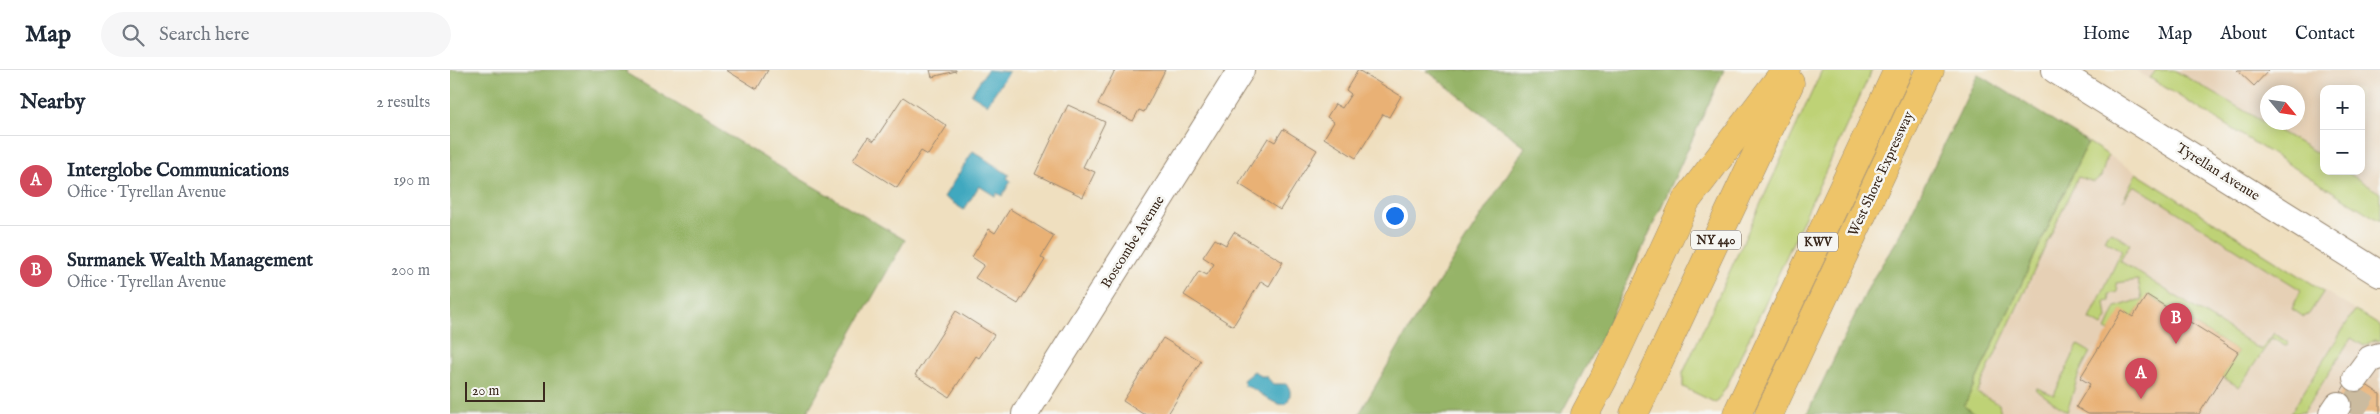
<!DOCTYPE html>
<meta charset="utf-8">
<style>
:root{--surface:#fff;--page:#f6f6f7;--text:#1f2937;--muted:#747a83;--line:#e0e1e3;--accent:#d1495b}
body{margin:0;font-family:"IM FELL English",serif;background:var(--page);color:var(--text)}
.controls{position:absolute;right:15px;top:15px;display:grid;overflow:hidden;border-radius:10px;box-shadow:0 2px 12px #0003}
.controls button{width:45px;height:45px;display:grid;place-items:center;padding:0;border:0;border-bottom:1px solid var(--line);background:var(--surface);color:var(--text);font:25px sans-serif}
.compass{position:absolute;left:1810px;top:15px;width:45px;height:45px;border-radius:50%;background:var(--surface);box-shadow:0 2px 12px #0003;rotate:119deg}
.scale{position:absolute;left:15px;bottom:12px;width:80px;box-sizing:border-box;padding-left:5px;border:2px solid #3b2a1e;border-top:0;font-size:14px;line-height:18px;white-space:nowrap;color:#3b2a1e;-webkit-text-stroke:4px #f6f6f2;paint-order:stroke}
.you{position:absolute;left:944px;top:145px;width:18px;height:18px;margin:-12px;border:4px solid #fff;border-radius:50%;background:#1a73e8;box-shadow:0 0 0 8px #1a73e833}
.badge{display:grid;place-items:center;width:32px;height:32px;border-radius:50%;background:var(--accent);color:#fff;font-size:16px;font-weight:700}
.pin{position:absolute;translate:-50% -41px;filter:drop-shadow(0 1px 2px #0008)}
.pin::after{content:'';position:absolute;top:26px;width:18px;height:15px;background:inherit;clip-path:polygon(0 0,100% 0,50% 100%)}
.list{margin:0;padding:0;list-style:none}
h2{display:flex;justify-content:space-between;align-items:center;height:65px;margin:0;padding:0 20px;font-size:21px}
h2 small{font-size:16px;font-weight:400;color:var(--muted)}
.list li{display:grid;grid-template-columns:32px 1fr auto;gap:15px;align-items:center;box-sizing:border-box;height:90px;padding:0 20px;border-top:1px solid var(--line)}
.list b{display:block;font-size:19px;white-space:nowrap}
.list p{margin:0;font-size:16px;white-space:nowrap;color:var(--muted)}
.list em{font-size:16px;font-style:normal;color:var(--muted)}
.icon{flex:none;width:28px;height:28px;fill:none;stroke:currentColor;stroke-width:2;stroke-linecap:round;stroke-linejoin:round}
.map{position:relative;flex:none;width:1930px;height:344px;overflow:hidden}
header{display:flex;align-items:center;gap:30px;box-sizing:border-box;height:70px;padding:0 25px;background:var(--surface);border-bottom:1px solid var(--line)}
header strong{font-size:24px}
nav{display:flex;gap:28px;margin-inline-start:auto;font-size:18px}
.search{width:350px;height:45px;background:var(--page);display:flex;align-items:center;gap:12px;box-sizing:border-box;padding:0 18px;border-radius:28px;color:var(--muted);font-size:19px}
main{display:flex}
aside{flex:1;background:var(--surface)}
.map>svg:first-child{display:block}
.built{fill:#e6d0b5;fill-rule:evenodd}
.green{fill:#bed276;stroke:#7c7e4a}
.forest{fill:#96b467;stroke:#686f42}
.water{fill:#3fa8bf;stroke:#3d696e}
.building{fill:#e9b174}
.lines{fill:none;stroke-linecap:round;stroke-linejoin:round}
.minor-tunnel{stroke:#cbbb9f;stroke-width:26;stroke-dasharray:26 13;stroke-linecap:butt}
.minor-casing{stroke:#95846e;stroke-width:28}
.highway-casing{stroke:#95846e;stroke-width:29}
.minor{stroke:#fff;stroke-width:26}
.highway{stroke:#eec469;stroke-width:28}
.labels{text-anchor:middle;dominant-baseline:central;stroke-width:5;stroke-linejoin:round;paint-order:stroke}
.shield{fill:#f6f6f2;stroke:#73675e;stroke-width:1}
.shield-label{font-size:12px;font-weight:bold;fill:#3b2a1e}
.street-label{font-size:14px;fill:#3b2a1e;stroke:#f6f6f2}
</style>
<header>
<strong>Map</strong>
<div class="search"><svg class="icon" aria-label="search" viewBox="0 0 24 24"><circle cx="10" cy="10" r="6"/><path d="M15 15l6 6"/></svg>Search here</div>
<nav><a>Home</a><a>Map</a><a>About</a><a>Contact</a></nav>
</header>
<main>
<aside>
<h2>Nearby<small>2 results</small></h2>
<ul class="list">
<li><span class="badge">A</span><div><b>Interglobe Communications</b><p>Office · Tyrellan Avenue</p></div><em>190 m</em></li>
<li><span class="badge">B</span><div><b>Surmanek Wealth Management</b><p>Office · Tyrellan Avenue</p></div><em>200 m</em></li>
</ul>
</aside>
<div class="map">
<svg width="1930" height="344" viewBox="0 0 1930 344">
<rect width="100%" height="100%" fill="#f6f6f2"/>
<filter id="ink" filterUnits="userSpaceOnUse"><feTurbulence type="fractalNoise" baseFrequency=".02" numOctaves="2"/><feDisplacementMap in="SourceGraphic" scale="10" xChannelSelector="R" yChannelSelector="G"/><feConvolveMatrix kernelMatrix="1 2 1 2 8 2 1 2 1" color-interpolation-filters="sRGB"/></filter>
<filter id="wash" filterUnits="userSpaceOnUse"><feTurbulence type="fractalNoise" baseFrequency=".0096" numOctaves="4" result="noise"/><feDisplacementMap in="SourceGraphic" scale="20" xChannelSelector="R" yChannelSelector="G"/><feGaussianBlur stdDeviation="1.12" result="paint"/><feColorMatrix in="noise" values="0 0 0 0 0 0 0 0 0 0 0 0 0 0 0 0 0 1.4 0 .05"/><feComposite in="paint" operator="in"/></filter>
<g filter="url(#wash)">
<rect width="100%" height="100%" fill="#efdfbf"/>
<g class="built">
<path d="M1685,0h245v151l-169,-105zM1874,19h37v82h-37zM1818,22h30v30h-30z"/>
<polygon points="1638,72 1930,256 1930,344 1526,344 1514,336"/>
</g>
<g class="green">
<polygon points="1372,0 1422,0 1277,316 1266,333 1233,317 1233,303"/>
<polygon points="1706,0 1724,0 1874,87 1874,101 1895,101 1930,123 1930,151 1700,8"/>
<polygon points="1638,72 1658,85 1651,106 1644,112 1628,107 1527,323 1549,334 1551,344 1526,344 1514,336"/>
<polygon points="1686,103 1874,221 1859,244 1854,247 1842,239 1851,220 1684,115 1673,131"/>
<polygon points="1662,162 1680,174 1670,191 1811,280 1824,263 1837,272 1839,275 1835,276 1822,268 1789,317 1772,307 1788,282 1698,225 1683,247 1660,261 1656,259 1666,237 1692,229 1688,210 1666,213 1668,222 1659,224 1660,231 1655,232 1657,248 1652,256 1640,249 1672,180 1654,170 1657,164"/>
<polygon points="1905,240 1930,256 1930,271 1924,270 1914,276 1901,268 1854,342 1840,344"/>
<polygon points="1628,275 1640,282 1629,303 1617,342 1585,319 1587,318 1604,325"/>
</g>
<g class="forest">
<polygon points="0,0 177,0 176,3 320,91 455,170 356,344 0,344"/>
<polygon points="976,0 1274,0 1153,264 1111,344 909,344 963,252 1075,77"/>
<polygon points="1528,4 1638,72 1514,336 1526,344 1357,344 1422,210 1451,164"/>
</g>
<g class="water">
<polygon points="537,0 559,2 537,34 521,24"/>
<polygon points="523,81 559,105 557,108 561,111 552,126 547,123 545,126 529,116 514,140 494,127"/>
<path d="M804,301l7,5h5l7,8h13c6,5 5,13 0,20 -12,4 -27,-15 -41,-18l-2,-6z"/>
</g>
<g id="blocks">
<g class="building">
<polygon points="276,0 318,0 307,19"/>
<polygon points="480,0 506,0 506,1 482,7"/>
<polygon points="665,0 715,0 694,42 689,40 683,51 648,34"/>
<polygon points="908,0 951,26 939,47 933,44 906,88 874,68 884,52 877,47 885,34 892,38 901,24 896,20"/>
<polygon points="1787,0 1819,0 1804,16"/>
<polygon points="453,27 497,56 478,85 471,81 447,118 403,90 418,67 424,71"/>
<polygon points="618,35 655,52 633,97 645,102 633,127 585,104"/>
<polygon points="833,59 867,80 830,140 789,114 818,68 825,72"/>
<polygon points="560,139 604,166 591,187 595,190 568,234 525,208 534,195 522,187 539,159 545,163"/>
<polygon points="784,162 833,192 819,216 811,211 783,256 734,225 749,201 757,205 764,194 753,187 765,169 776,175"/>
<polygon points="1697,225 1788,282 1749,344 1638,344 1626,337 1640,314 1630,308 1672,240 1683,247"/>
<polygon points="506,241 544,265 529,288 526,286 499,327 465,305"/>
<polygon points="713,268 751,291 718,344 693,344 673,331"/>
<polygon points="1901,305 1930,324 1930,344 1902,344 1884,333"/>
</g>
</g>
</g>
<g filter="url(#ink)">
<use href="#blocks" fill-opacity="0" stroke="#95846e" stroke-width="1"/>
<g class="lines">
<polyline class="minor-tunnel" points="1900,343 1917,315"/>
<defs>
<g id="minor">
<polyline points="1605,0 1930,204"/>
<polyline points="1906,308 1920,289 1930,286"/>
<polyline points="575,344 791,0"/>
<polyline points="1882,344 1888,335"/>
</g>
<g id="highway">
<polyline points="1135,344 1154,308 1236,131 1336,0"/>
<polyline points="1184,344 1340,13"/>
<polyline points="1287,344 1448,0"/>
<polyline points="1319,344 1480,0"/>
</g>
</defs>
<use href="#minor" class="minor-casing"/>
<use href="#highway" class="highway-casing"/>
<use href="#minor" class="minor"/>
<use href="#highway" class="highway"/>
</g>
</g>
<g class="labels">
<g class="shield">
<rect x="1241" y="160.5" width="50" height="19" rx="4"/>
<rect x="1348" y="162.5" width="40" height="19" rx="4"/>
</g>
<g class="shield-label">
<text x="1266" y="170">NY 440</text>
<text x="1368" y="172">KWV</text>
</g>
<g class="street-label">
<text transform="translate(1768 102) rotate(32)">Tyrellan Avenue</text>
<text transform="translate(1431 104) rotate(-65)">West Shore Expressway</text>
<text transform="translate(683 172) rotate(-58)">Boscombe Avenue</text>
</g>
</g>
</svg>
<div class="controls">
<button>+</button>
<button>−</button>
</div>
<svg class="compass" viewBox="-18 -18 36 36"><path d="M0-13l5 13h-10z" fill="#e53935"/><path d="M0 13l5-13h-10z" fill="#747a83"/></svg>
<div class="scale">20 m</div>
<div class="you"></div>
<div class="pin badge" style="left:1691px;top:329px">A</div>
<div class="pin badge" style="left:1726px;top:274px">B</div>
</div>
</main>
